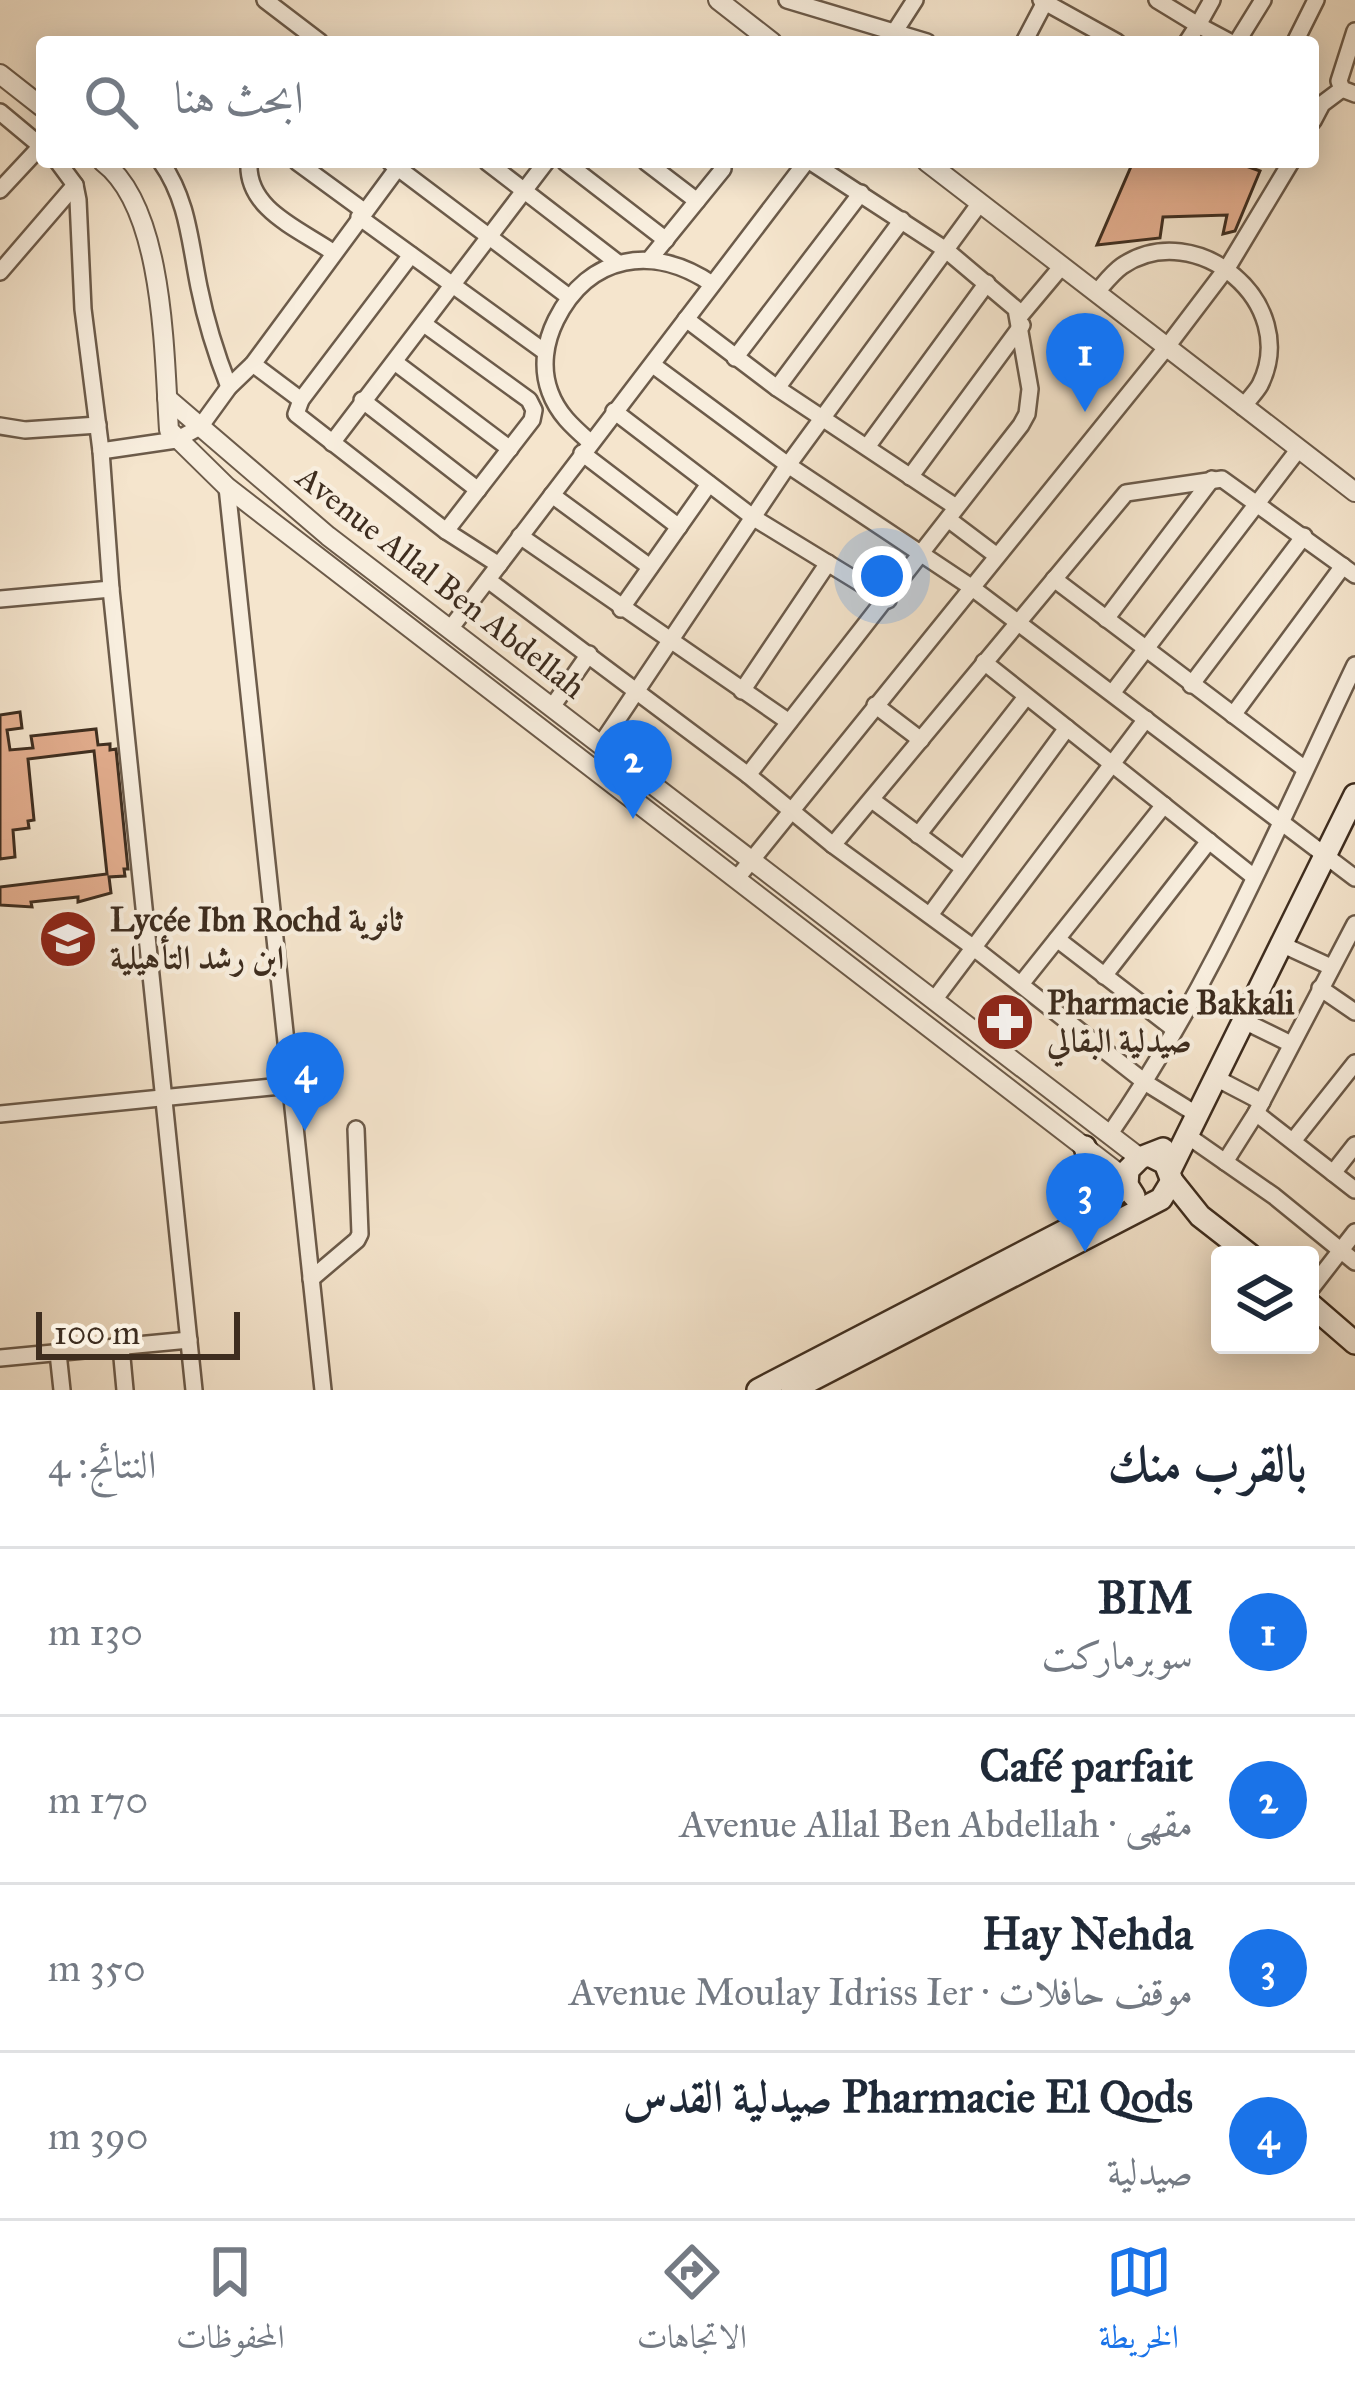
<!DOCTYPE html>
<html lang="ar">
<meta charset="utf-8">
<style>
:root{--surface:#fff;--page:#f2f2f3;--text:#1f2937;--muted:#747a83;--line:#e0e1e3;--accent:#1a73e8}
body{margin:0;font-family:"IM FELL Great Primer",Amiri,serif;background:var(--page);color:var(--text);direction:rtl}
.controls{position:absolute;right:36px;bottom:36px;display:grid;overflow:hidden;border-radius:12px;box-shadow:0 6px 30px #0003}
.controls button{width:108px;height:108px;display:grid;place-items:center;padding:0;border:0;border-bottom:3px solid var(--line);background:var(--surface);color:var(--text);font:60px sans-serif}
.scale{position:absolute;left:36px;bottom:30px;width:204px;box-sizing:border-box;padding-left:12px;border:6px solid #3e2d1f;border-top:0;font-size:33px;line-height:42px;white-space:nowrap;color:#3e2d1f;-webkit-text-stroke:9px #f8eede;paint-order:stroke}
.you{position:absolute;left:882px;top:576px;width:42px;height:42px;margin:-30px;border:9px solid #fff;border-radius:50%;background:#1a73e8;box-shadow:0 0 0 18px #1a73e833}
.badge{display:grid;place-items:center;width:78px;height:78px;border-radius:50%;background:var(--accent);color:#fff;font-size:39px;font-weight:700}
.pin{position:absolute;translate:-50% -99px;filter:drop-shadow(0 3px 6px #0008)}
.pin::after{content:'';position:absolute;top:63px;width:42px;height:36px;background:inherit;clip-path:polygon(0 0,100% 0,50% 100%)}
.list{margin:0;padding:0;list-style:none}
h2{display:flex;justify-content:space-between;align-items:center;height:156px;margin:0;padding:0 48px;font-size:51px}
h2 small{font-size:39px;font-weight:400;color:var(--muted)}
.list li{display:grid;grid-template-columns:78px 1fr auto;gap:36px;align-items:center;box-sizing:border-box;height:168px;padding:0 48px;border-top:3px solid var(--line)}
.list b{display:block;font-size:45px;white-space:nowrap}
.list p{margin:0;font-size:39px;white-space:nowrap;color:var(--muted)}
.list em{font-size:39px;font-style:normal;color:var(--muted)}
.icon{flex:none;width:66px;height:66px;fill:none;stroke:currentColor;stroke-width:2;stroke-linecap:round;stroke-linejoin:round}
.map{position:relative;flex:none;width:1355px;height:1390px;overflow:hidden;direction:ltr}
.search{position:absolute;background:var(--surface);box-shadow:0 6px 30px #0003;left:36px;right:36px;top:36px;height:132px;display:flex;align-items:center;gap:30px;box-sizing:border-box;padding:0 42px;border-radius:12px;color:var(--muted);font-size:45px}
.sheet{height:828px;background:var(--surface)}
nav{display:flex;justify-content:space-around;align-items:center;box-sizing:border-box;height:168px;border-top:3px solid var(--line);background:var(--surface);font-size:33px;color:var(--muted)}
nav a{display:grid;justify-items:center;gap:6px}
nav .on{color:var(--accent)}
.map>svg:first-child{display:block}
.building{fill:#e4ae8f;stroke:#3e2d1f;stroke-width:3}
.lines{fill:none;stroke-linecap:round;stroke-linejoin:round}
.minor-casing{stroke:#6c5b4a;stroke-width:20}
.tertiary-casing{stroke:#6c5b4a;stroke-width:22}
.secondary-casing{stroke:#3e2d1f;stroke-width:26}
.minor{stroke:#f8eede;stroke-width:15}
.tertiary{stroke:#f8eede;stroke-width:18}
.secondary{stroke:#f8eede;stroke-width:21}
.labels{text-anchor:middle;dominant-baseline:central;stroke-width:9;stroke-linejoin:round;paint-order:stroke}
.street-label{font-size:33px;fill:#3e2d1f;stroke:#f8eede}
.poi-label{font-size:33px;font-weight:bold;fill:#3e2d1f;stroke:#f8eede;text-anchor:start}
</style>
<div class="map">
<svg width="1355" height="1390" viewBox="0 0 1355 1390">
<rect width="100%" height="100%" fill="#f5e5cd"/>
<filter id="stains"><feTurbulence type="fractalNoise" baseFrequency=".00167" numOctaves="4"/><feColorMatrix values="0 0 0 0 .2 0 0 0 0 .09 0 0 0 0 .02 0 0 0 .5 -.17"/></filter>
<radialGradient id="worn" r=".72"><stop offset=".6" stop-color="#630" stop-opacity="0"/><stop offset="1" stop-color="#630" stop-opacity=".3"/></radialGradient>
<g class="building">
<polygon points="1133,162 1235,162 1260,171 1235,231 1223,234 1227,215 1163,217 1160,238 1097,245"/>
<polygon points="20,712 22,728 7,730 10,750 33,748 31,736 96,729 98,745 110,744 110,750 116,749 128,869 124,869 125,876 109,877 111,893 78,902 78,897 31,902 32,907 0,905 0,887 107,874 94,751 28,759 34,820 28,821 29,828 13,830 15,857 0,859 0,715"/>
</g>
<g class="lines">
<defs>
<g id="minor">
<polyline points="265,0 320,42"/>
<polyline points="787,0 927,42"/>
<polyline points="1041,0 1117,42"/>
<polyline points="1157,0 1198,25 1212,0"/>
<polyline points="1355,31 1339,81 1342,89 1355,94"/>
<polyline points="888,42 915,0"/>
<polyline points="1024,42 1045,2"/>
<polyline points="1187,42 1198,25 1230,42"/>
<polyline points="1237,42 1263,0"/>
<polyline points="1295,42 1316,0"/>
<polyline points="0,112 42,147"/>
<polyline points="1313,121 1322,104 1342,89"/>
<polyline points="58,162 75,185 78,200 83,309 101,451 111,589 194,1390"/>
<path d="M161,162c27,38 29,81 38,125 7,35 17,67 30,100"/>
<path d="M249,162c-3,48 51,67 85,91"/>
<polyline points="297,162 364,211"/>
<polyline points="390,162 569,297"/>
<polyline points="487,162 618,263"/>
<polyline points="565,162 666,240"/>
<polyline points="646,162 697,201"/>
<polyline points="0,190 41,146"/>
<polyline points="359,217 545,352"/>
<polyline points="411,255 301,400 296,414 446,531 499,565"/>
<polyline points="649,260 723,169"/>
<polyline points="0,272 75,185"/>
<path d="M1096,293c8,-9 16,-20 26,-27 74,-50 179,37 138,119 -4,7 -12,15 -17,22"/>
<polyline points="1020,316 1062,266"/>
<polyline points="686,319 777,388 956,507"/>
<polyline points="424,324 529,400 534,410 532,420 446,531"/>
<polyline points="735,358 861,193"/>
<polyline points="396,363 510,449"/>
<polyline points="253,364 301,400"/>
<polyline points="653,365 788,465 971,587 1355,878"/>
<polyline points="777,388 902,220"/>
<polyline points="362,400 478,490"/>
<polyline points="614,411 754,518 888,600"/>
<polyline points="0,426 25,430 98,425"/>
<path d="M590,442c-17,-15 -32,-28 -40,-50 -9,-24 -5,-50 6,-72 33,-66 98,-76 156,-36"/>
<polyline points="332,443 546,162"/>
<polyline points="867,447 987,283"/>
<polyline points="101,451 176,440 200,427 229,387 253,364 402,162"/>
<polyline points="582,453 679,527"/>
<polyline points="910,477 1022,325"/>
<polyline points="227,487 323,1390"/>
<polyline points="552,495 650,567"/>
<polyline points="948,519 997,556"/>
<polyline points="520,536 789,722"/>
<polyline points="1054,579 1305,769"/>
<polyline points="488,580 748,775 833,845 974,948 1146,1083 1196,1114"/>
<polyline points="0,599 111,589"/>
<polyline points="621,609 709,484"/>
<polyline points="1106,619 1212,479"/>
<polyline points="450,629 806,162"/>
<polyline points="984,662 1254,877"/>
<polyline points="1191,685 1304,536"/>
<polyline points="742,691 828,563"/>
<polyline points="1113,692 1298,450"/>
<polyline points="875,705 921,740"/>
<polyline points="552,707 589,654"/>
<polyline points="1233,715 1343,566"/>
<polyline points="601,744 788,465 980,203"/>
<polyline points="748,775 1021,425 1027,414 1030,389 1016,309 946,250 811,162"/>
<polyline points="872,800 963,868"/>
<polyline points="918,835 1026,697"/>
<polyline points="833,845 1126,493 1222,479 1355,575"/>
<polyline points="738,877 1166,348 1229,265 1291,162"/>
<polyline points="930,915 1067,728"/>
<polyline points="1057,939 1174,1029"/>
<polyline points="1281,944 1331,967"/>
<polyline points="1104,976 1209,841"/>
<polyline points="1021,984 1164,805"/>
<polyline points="1320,988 1355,1012"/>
<polyline points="934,1000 1146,719"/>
<polyline points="1242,1020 1291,1044"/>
<polyline points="1214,1077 1262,1102"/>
<polyline points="1256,1113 1355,1190"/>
<polyline points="0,1114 291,1085"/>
<polyline points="1185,1134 1274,1196 1355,1262"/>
<path d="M1109,1135c101,-145 170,-311 246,-470"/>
<polyline points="1293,1141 1355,1063"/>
<polyline points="1225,1162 1256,1113 1355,924"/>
<polyline points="1333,1173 1355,1145"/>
<polyline points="311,1279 357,1240 360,1234 356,1129"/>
<polyline points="1310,1290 1355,1232"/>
<polyline points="121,1347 125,1390"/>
<polyline points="58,1353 62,1390"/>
<polyline points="0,1358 189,1340"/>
</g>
<g id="tertiary">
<polyline points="718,0 772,42"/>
<polyline points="0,74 42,107"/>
<path d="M103,162c62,47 61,195 66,268l58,57 899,692"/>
<polyline points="927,162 1355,492"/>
<polyline points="167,398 328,536 1140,1158"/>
</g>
<g id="secondary">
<polyline points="1151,1156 1165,1163 1172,1181 1200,1216 1250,1255"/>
<polyline points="1170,1170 1355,795"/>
<polyline points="1134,1196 1127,1185 1128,1170 1140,1158 1163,1149"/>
<polyline points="1082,1218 1096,1186 1085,1147"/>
<polyline points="1310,1304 1355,1343"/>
<polyline points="758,1390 1078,1224 1127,1185"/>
<polyline points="792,1390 1161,1199 1172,1181"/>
</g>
</defs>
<use href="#minor" class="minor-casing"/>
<use href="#tertiary" class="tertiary-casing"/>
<use href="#secondary" class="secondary-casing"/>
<use href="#minor" class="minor"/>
<use href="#tertiary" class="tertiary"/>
<use href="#secondary" class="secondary"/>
</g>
<defs>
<symbol id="school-disc" viewBox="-11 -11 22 22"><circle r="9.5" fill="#8f2418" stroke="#f8eede"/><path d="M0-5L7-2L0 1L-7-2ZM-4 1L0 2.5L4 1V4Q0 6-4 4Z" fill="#fff"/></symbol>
<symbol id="pharmacy-disc" viewBox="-11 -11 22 22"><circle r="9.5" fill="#8f2418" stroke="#f8eede"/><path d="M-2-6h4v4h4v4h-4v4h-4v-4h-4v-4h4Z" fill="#fff"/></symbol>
</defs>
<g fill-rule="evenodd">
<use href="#school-disc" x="35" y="906" width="66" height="66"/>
<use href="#pharmacy-disc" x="972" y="989" width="66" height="66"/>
</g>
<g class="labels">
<g class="street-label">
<text transform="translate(441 582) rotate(38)">Avenue Allal Ben Abdellah</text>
</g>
<g class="poi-label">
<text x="110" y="920">Lycée Ibn Rochd ثانوية<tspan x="110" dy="38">ابن رشد التأهيلية</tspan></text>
<text x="1047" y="1003">Pharmacie Bakkali<tspan x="1047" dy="38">صيدلية البقالي</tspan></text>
</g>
</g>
<rect width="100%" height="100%" filter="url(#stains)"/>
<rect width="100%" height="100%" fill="url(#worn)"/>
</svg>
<div class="controls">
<button><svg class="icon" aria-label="layers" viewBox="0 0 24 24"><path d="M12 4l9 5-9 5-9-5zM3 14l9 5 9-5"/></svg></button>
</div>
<div class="scale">100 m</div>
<div class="you"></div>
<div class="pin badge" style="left:1085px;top:412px">1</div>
<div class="pin badge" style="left:633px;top:819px">2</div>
<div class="pin badge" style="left:1085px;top:1252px">3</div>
<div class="pin badge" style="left:305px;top:1131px">4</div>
<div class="search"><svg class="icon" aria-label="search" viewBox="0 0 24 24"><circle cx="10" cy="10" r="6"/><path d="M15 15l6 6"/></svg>ابحث هنا</div>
</div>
<section class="sheet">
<h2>بالقرب منك<small>النتائج: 4</small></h2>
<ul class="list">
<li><span class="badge">1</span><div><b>BIM</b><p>سوبرماركت</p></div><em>130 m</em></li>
<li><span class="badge">2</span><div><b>Café parfait</b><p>مقهى · Avenue Allal Ben Abdellah</p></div><em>170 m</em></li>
<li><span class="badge">3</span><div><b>Hay Nehda</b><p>موقف حافلات · Avenue Moulay Idriss Ier</p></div><em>350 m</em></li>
<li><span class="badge">4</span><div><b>Pharmacie El Qods صيدلية القدس</b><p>صيدلية</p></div><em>390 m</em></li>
</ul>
</section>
<nav>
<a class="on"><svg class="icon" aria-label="map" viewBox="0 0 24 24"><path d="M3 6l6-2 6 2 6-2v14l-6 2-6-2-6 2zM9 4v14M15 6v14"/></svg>الخريطة</a>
<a><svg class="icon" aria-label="directions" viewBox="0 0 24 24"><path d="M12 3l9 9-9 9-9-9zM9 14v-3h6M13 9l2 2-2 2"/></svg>الاتجاهات</a>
<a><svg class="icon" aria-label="saved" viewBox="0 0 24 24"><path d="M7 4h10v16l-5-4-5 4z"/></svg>المحفوظات</a>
</nav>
